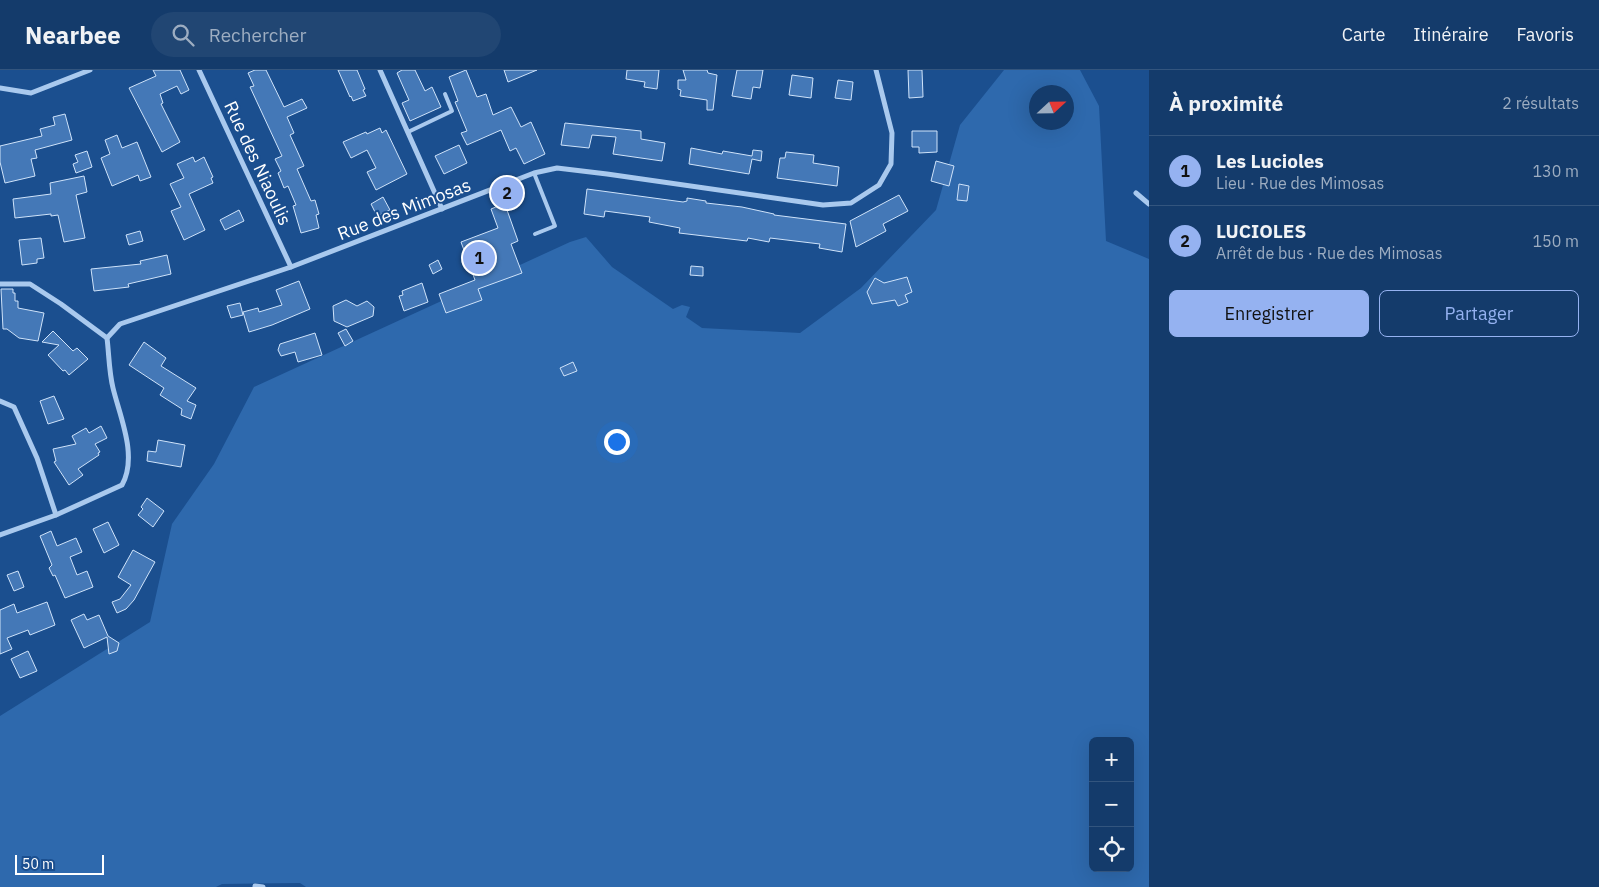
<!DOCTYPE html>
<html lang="fr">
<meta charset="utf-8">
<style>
:root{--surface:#143b6b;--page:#214673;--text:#f1f3f6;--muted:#9dadc1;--line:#33557e;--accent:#95b2f1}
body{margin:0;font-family:"IBM Plex Sans",sans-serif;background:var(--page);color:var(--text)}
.controls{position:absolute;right:15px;bottom:15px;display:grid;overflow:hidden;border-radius:8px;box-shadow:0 5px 20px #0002}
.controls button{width:45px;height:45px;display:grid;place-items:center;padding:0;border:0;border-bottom:1px solid var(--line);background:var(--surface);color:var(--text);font:25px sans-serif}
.compass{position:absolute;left:1029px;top:15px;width:45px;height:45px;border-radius:50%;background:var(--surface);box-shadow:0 5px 20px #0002;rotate:68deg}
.scale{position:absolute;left:15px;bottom:12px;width:89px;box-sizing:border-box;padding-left:5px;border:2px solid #fff;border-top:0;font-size:14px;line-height:18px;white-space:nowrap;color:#fff;-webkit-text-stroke:4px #1b4f8f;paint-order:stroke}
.you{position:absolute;left:616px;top:371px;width:18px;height:18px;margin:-12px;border:4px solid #fff;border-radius:50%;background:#1a73e8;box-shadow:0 0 0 8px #1a73e833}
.badge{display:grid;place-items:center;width:32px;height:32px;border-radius:50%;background:var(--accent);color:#111;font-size:16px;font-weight:700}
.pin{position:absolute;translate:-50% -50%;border:2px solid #fff;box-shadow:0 1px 5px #0006}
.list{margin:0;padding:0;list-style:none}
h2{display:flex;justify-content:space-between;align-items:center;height:65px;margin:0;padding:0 20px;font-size:21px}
h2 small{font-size:16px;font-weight:400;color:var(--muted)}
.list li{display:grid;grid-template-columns:32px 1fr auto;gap:15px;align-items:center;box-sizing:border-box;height:70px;padding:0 20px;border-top:1px solid var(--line)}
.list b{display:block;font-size:19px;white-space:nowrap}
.list p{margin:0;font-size:16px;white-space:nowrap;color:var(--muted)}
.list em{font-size:16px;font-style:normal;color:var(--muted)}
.actions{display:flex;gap:10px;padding:15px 20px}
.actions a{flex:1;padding:11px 0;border:1px solid var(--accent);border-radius:8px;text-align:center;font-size:18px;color:var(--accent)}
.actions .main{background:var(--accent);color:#111}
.icon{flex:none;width:28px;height:28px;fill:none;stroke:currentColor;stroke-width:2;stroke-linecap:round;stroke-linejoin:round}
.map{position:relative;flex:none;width:1149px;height:817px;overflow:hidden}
header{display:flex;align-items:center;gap:30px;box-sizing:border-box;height:70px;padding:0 25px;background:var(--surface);border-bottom:1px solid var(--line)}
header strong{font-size:24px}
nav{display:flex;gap:28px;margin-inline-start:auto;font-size:18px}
.search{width:350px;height:45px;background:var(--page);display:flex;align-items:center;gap:12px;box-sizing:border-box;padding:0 18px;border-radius:28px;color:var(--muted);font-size:19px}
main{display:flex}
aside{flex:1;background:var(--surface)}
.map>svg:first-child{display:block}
.green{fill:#2e69ad;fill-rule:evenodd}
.building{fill:#4478b7;stroke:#cfe3fa}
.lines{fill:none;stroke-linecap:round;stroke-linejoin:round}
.lane{stroke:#a9c9ee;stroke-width:4}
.street{stroke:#a9c9ee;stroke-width:5}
.labels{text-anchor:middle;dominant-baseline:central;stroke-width:4;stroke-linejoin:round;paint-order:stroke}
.street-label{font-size:18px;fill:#fff;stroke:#1b4f8f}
</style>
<header>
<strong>Nearbee</strong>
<div class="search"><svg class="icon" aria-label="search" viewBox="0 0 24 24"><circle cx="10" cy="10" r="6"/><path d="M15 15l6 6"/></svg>Rechercher</div>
<nav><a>Carte</a><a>Itinéraire</a><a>Favoris</a></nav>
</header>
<main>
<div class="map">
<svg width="1149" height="817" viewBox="0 0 1149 817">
<rect width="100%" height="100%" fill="#1b4f8f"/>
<path class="green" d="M1004,0h76l19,36 7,135 43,18v628h-843l-6,-4 -78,1 -6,3h-216v-171l150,-94 22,-98 42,-60 40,-77 316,-145 16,-5 26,30 61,42 9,-4 8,2 -4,10 16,11 98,5 61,-45 75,-78 24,-85zM1036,22h30v30h-30zM1093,671h37v127h-37z"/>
<g class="building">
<polygon points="153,0 180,0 189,20 181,24 177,16 160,24 163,33 161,34 180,72 162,82 129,18 156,6"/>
<polygon points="255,0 266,0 284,37 302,29 307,38 287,47 294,63 290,65 304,96 297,99 311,131 315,130 319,144 316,145 319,158 301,163 293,136 296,135 288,116 284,118 278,103 281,101 275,89 282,86 250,17 254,16 248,3"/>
<polygon points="338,0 357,0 365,19 363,20 366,26 353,31 351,26 350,27"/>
<polygon points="402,0 415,0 425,21 432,17 441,37 410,51 402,33 409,30 397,3"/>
<polygon points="466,0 477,27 486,24 493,45 511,37 521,57 531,52 545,84 524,94 516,78 510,81 501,60 467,75 461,63 467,61 455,32 458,31 449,7"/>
<polygon points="504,0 537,0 508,12"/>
<polygon points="627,0 659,0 657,19 644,17 645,12 626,9"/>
<polygon points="683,0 707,0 708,3 717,5 713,40 707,40 707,30 680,26 681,20 678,19 678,10 686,10"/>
<polygon points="737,0 763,0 760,18 753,17 751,29 732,26"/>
<polygon points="908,0 922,0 923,27 909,28"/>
<polygon points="792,5 813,8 811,28 789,25"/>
<polygon points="838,10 853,12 851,30 835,28"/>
<polygon points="65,44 72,70 35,80 37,88 31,89 35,106 5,113 0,92 0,76 42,66 40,59 55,55 53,47"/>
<polygon points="565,53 641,61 641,69 665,73 662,91 613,84 616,67 592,65 589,78 561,75"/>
<polygon points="380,58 382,63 386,60 407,104 376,120 367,102 376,98 367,80 351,88 343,72 366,62 367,64"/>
<polygon points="912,61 937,61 937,82 919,83 919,77 912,77"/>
<polygon points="117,65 122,78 137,72 151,107 140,111 138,105 112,116 101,88 110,84 105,70"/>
<polygon points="459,75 467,93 444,104 435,86"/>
<polygon points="691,78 722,84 723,81 752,86 753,80 762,81 761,91 752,89 749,104 689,94"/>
<polygon points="87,81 92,97 76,103 73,94 78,92 75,85"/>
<polygon points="786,82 814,85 813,93 839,97 837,116 777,108 780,88 785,88"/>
<polygon points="193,87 195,92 204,87 213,107 211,108 213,113 189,124 205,160 184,170 171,141 181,137 170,114 184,108 177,94"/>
<polygon points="936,91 954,96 949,116 931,111"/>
<polygon points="84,106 87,122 76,125 85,168 64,172 58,145 51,146 51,144 15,148 13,129 51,124 50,113"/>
<polygon points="959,114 969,116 967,131 957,130"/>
<polygon points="587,119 683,132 687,131 687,128 706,131 706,133 742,137 774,144 774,145 846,154 842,182 819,178 820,174 770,168 769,172 748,168 747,171 679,163 680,158 649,152 650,147 605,141 604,147 584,144"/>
<polygon points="899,125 908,141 883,154 886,161 856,177 850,151"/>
<polygon points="383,127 390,140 377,146 371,134"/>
<polygon points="503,134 505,140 507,140 518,171 511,174 522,203 478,219 482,230 446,243 439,224 475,210 461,172 498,158 491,139"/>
<polygon points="239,140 244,151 225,160 220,150"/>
<polygon points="140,161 143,171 129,175 126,165"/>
<polygon points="41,168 44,188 37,189 37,193 22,195 19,170"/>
<polygon points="167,185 171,204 128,214 129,217 94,221 91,199 141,194 140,191"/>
<polygon points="438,190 442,199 433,204 429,195"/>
<polygon points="691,196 703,197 703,206 690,205"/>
<polygon points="907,207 912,222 905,225 908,232 898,236 895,230 872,234 867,222 875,208 884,213"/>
<polygon points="299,211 310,239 272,255 249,262 243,242 258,238 259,242 282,235 276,220"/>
<polygon points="422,213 428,232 404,241 399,226 403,225 402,221"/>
<polygon points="1,219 13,219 13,223 15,223 15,231 18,231 18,238 44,243 38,271 19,268 7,259 3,259"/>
<polygon points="346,230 357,236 367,231 374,237 373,246 347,257 334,251 333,236"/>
<polygon points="240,233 243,245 231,248 227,236"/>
<polygon points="346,259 353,271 345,276 338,263"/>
<polygon points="53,261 73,281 77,278 88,289 69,305 65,300 63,301 48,285 59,275 42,272"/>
<polygon points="315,263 322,285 298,292 295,282 281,286 278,280 280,274"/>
<polygon points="144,272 166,288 161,296 196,318 187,331 196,335 191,349 181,345 182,339 160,325 164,318 129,295"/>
<polygon points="573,292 577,301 564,306 560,298"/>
<polygon points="54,326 64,349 48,354 40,331"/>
<polygon points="101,356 107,368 95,374 100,382 98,383 99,385 78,399 83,405 69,415 54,392 56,391 53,379 76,374 72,366 86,358 89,363"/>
<polygon points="158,370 185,375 181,397 147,391 148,381 156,382"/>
<polygon points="147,428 164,441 153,457 138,445 143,439 141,437"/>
<polygon points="108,452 119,475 104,483 93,459"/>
<polygon points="51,461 57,476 76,468 82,482 70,487 77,505 87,501 93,517 65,528 55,505 53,506 49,498 52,495 40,466"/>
<polygon points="133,480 155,492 134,530 126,539 117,543 112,532 120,529 131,515 118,507"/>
<polygon points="18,501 24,517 14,521 7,505"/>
<polygon points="47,532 55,555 30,565 28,560 7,568 12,579 0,584 0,540 14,534 17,543"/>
<polygon points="84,544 87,550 99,545 108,566 119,573 117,581 109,584 107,567 84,578 71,550"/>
<polygon points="28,581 37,601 20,608 11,589"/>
</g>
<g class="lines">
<g class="lane">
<polyline points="408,62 452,41 445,24"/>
<polyline points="534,103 555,156 535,164"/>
</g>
<g class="street">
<polyline points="199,0 291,197"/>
<polyline points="380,0 442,139"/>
<polyline points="0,18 31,23 90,0"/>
<polyline points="1136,123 1149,134"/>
<polyline points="0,214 30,214 61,234 107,268"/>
<polyline points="0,331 14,337 37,388 56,445"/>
<path d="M0,465l56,-20 66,-30c16,-29 -2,-68 -9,-97 -4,-16 -4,-34 -6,-50l13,-14 171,-57 243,-94 23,-5 50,6 216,31 28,-2 28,-18 12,-21 1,-31 -16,-63"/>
<polyline points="255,816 263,817"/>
</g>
</g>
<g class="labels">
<g class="street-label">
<text transform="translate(258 93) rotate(65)">Rue des Niaoulis</text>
<text transform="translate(404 139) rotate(-21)">Rue des Mimosas</text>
</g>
</g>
</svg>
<div class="controls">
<button>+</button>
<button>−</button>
<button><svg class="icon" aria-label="locate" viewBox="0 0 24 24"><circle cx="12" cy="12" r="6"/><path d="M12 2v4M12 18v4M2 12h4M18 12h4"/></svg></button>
</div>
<svg class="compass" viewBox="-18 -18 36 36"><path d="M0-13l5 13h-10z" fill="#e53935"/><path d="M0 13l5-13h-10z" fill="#9dadc1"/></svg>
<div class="scale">50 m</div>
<div class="you"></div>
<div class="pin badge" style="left:479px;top:188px">1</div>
<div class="pin badge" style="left:507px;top:123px">2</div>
</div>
<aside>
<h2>À proximité<small>2 résultats</small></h2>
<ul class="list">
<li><span class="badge">1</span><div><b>Les Lucioles</b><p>Lieu · Rue des Mimosas</p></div><em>130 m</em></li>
<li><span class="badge">2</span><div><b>LUCIOLES</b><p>Arrêt de bus · Rue des Mimosas</p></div><em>150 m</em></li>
</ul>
<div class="actions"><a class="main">Enregistrer</a><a>Partager</a></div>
</aside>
</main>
